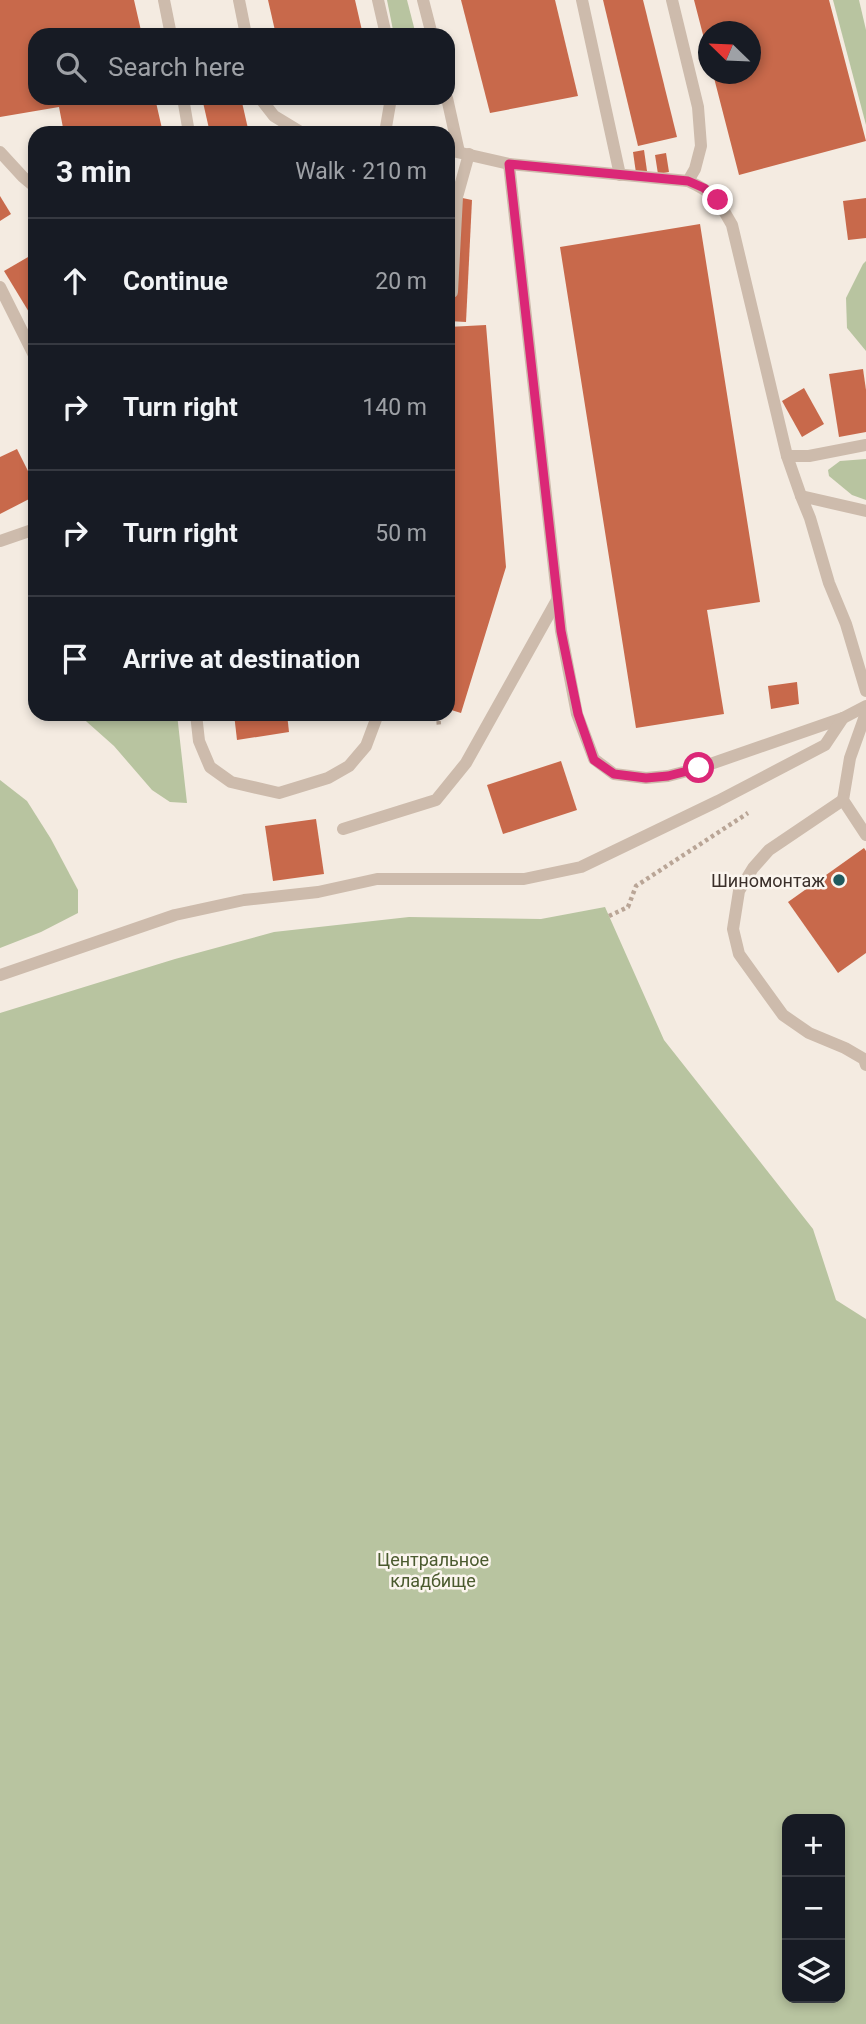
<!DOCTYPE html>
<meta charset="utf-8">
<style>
:root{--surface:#171b24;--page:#242831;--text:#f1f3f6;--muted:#9ea1a6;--line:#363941}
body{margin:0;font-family:Roboto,sans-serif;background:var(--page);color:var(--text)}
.controls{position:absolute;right:21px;bottom:21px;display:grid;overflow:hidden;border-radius:14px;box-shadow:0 4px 10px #0003}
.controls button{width:63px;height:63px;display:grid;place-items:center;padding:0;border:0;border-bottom:2px solid var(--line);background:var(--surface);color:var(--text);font:35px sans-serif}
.compass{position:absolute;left:698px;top:21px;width:63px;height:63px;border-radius:50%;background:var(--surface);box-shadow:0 4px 10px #0003;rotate:293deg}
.stop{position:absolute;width:21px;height:21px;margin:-16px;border:5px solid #db2777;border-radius:50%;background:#fff}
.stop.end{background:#db2777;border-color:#fff;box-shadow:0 2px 7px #0008}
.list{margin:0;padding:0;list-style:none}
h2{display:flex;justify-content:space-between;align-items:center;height:91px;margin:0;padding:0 28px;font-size:30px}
h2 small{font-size:23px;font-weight:400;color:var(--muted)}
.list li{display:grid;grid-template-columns:46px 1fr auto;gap:21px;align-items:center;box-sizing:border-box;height:126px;padding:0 28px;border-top:2px solid var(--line)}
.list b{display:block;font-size:26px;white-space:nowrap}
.list em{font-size:23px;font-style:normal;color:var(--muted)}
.icon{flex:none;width:38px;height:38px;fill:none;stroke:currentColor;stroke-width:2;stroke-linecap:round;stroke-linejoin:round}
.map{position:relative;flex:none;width:866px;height:2024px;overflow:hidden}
.search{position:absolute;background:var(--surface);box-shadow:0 4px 10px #0003;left:28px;top:28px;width:427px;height:77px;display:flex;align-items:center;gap:18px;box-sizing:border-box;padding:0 24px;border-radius:21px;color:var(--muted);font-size:26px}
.panel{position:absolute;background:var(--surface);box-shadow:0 4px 10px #0003;left:28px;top:126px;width:427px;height:595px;border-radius:21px}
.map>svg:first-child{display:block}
.green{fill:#b8c4a0;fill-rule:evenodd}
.building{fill:#c8694b}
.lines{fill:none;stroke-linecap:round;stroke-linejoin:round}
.path{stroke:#b9a596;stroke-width:4.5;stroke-dasharray:3.5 3.5;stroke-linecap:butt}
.service{stroke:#cdbbac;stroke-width:12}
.route{stroke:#db2777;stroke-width:9}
.poi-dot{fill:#1f5a5e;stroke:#fbf5ee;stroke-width:2.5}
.labels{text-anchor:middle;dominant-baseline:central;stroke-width:5;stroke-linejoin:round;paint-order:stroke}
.poi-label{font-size:18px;fill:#3b302b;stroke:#fbf5ee;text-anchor:end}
.park-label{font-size:18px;fill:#4a5a2e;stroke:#fbf5ee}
</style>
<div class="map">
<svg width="866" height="2024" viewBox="0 0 866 2024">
<rect width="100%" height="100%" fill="#f4ebe1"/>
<g class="green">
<polygon points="387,0 407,0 416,35 394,35"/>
<polygon points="833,0 859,0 866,30 866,125"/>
<polygon points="866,261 866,351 847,328 846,298 863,264"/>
<polygon points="866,459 866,500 852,495 829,476 828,470 840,461"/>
<polygon points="78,714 177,714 187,803 170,802 152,790 114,746"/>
<polygon points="0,780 27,801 51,839 78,890 78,913 41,932 0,948"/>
<path d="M605,907l59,133 149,189 23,71 30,19v705h-866v-1011l175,-54 99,-27 135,-15 132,2zM840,1819v179h-53v-179z"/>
</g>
<g class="building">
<polygon points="0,0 134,0 142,35 35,35 35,98 155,98 163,133 64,133 59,107 0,117"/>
<polygon points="268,0 355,0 363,35 276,35"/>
<polygon points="461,0 555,0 578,96 490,113"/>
<polygon points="603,0 643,0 677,137 638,146"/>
<polygon points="694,0 829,0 866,141 739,175 713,74 750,74 750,32 708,32 708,54"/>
<polygon points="202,98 241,98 249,133 210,133"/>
<polygon points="644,150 647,171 636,173 633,152"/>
<polygon points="666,153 669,172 658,174 655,155"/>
<polygon points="448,195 472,200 466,322 448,321"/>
<polygon points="0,196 11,214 0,221"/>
<polygon points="866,198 866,238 848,240 843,201"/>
<polygon points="700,224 760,602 707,610 724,714 636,728 560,247"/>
<polygon points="35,253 35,322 4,271"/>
<polygon points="486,325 506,567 461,713 448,709 448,574 452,561 448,488 448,327"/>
<polygon points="863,369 866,390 866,432 839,437 829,374"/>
<polygon points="804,388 824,424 802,437 782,401"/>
<polygon points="17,449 35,485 35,496 0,514 0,457"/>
<polygon points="797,682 799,704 771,709 768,686"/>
<polygon points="234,714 287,714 289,732 237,740"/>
<polygon points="561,761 577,810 503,834 487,785"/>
<polygon points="316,819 324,874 273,881 265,826"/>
<polygon points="864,848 866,851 866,953 838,973 788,902"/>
</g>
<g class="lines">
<g class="path">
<polyline points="438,714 439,726"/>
<polyline points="609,916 628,907 636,886 748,813"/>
</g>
<g class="service">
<polyline points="164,0 171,35"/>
<polyline points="239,0 246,35"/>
<polyline points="378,0 386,35"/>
<polyline points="423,0 432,35"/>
<polyline points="582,0 620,175"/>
<polyline points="672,0 698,107 701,146 695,169 688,181"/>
<polyline points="183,98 189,133"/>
<polyline points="260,98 274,116 302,133"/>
<polyline points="447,98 459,152"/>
<polyline points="385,133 391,98"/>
<path d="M448,150l61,14 179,17c27,12 30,19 44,44l55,231 14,40"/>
<polyline points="0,152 23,177 35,187"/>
<polyline points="509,164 561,631 577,714 594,759 614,774 646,778 668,776 699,768 843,718 866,706"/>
<polyline points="0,287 35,357"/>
<polyline points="452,292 457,197 469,154"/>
<polyline points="787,456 809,456 866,445"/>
<polyline points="866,511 801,496 810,518 829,583 846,624 866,691"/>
<polyline points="0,541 35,529"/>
<polyline points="866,713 850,758 843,800 866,835"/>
<polyline points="196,714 199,741 210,767 231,782 279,793 328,778 349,766 366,746 378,714"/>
<polyline points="843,800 769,850 753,868 739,891 733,929 739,954 783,1015 809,1033 845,1048 864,1059 866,1065"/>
<polyline points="343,829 436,800 466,763 557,600"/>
<polyline points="0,975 175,915 244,900 318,892 377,879 524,879 581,867 718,801 825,745 843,718"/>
</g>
</g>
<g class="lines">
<polyline class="route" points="699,768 668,776 646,778 614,774 594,760 578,714 561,631 509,164 688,181 704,188 718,200"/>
</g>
<circle class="poi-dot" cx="839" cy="880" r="7"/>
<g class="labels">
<g class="poi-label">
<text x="825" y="880">Шиномонтаж</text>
</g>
<g class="park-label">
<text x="433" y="1559">Центральное<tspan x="433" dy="21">кладбище</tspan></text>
</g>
</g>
</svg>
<div class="controls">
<button>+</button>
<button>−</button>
<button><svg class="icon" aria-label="layers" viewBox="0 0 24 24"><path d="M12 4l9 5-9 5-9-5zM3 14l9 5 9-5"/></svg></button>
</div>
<svg class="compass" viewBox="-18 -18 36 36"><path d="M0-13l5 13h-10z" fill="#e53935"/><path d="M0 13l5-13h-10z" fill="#9ea1a6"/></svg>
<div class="stop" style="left:699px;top:768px"></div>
<div class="stop end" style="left:718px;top:200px"></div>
<div class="search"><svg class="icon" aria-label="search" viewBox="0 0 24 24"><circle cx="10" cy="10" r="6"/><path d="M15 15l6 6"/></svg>Search here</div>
<section class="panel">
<h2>3 min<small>Walk · 210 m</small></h2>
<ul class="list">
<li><svg class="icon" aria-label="ahead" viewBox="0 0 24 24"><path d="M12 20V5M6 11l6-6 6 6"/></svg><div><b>Continue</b></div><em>20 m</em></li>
<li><svg class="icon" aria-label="right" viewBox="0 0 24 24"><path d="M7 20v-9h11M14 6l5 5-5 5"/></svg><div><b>Turn right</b></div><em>140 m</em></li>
<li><svg class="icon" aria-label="right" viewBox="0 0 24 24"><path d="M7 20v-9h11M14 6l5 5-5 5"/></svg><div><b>Turn right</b></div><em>50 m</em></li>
<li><svg class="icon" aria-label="arrive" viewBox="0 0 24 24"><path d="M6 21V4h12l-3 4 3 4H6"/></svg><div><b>Arrive at destination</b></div></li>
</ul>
</section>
</div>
